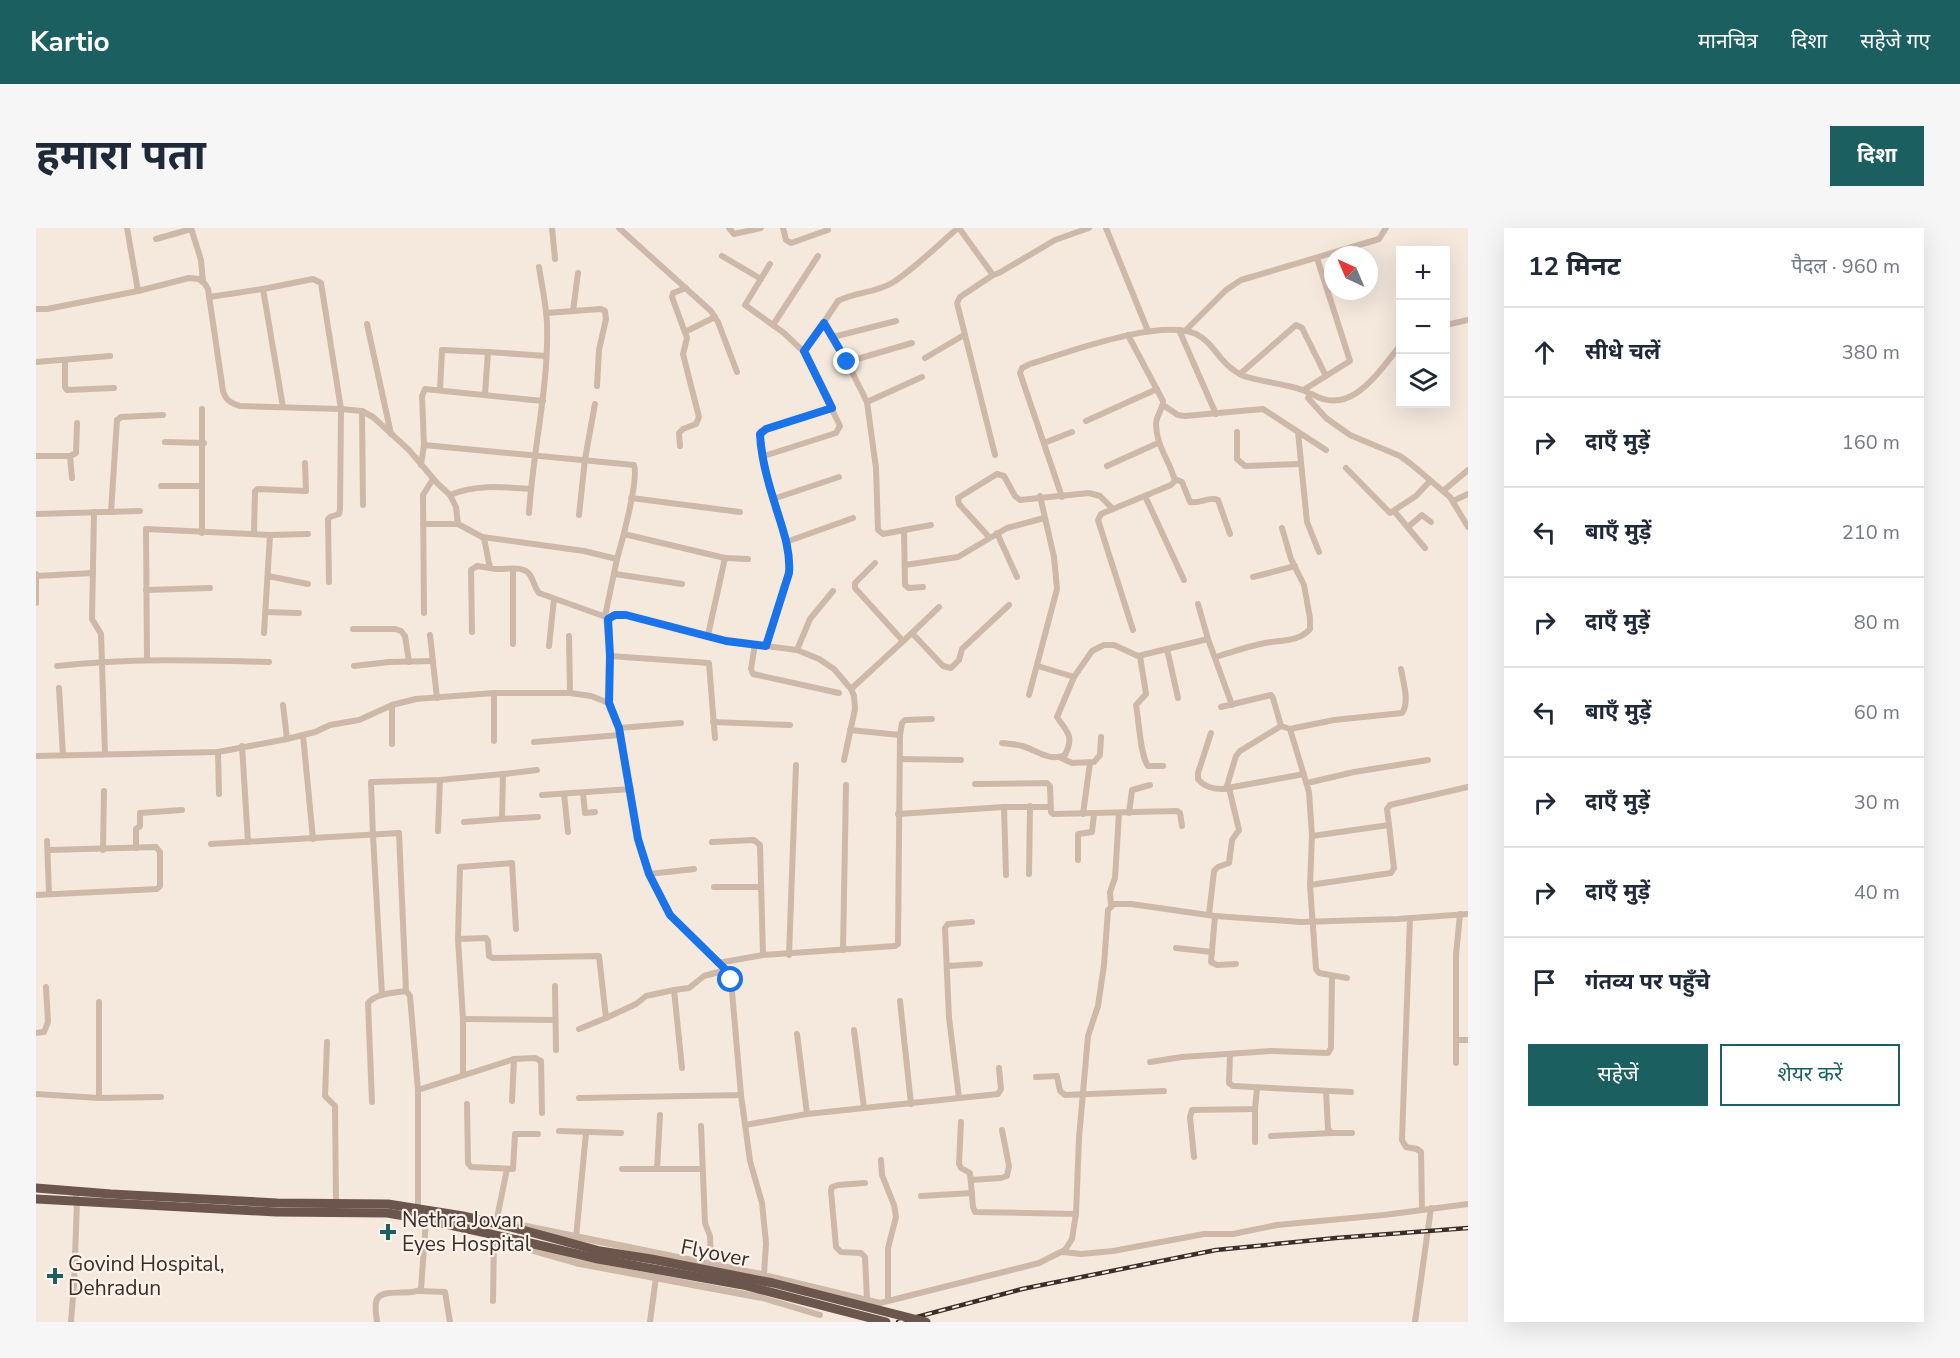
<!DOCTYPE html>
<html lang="hi">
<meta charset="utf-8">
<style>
:root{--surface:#fff;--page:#f6f6f7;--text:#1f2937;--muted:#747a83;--line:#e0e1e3;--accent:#1b5f60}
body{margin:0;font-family:"Nunito Sans","Noto Sans Devanagari",sans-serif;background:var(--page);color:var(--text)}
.controls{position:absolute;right:18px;top:18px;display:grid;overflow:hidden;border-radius:0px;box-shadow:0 6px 24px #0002}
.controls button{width:54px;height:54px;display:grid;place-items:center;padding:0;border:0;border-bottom:2px solid var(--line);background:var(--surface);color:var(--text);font:30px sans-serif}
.compass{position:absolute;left:1288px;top:18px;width:54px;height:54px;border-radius:50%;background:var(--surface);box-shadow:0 6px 24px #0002;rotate:316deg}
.stop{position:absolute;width:18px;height:18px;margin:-14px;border:4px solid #1a73e8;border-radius:50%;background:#fff}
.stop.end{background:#1a73e8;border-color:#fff;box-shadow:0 2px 6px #0008}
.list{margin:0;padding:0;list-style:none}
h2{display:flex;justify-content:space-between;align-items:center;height:78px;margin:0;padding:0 24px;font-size:26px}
h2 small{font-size:20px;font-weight:400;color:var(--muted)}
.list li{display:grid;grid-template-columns:39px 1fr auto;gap:18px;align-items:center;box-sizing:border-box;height:90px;padding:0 24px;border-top:2px solid var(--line)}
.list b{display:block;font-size:22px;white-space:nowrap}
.list em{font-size:20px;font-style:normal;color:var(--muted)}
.actions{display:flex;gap:12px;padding:18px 24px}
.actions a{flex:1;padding:14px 0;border:2px solid var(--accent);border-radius:0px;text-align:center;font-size:21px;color:var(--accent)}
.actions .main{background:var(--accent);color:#fff}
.icon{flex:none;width:33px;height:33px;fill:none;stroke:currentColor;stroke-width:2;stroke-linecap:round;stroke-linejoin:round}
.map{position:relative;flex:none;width:1432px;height:1094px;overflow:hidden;border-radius:0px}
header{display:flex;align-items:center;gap:36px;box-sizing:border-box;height:84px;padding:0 30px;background:var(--accent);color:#fff}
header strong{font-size:28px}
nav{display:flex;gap:33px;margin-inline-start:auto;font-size:21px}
.intro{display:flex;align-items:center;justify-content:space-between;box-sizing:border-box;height:144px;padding:0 36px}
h1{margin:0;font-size:42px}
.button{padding:15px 27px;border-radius:0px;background:var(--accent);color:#fff;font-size:21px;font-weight:700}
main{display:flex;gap:36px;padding:0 36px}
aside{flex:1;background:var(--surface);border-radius:0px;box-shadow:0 6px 24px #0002}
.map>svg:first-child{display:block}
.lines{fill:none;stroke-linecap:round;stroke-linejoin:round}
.minor{stroke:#ceb8a8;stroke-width:6}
.tertiary{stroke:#ceb8a8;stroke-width:7}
.trunk{stroke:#6c554c;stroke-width:9}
.rail-casing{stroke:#3a2e29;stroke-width:4.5}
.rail{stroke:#fbf3eb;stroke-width:2;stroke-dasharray:7;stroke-linecap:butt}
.trunk-bridge{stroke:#6c554c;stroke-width:9}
.route{stroke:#1a73e8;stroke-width:8}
.poi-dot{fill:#1b5f60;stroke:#fbf3eb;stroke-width:2}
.labels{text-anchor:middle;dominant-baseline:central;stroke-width:4.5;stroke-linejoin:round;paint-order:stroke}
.poi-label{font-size:21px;fill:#3a2e29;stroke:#fbf3eb;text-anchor:start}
.street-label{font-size:21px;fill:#3a2e29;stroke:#fbf3eb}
</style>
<header>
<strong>Kartio</strong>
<nav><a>मानचित्र</a><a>दिशा</a><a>सहेजे गए</a></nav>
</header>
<div class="intro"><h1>हमारा पता</h1><a class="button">दिशा</a></div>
<main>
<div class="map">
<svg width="1432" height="1094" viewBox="0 0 1432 1094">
<rect width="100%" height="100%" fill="#f5e9de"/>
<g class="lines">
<g class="minor">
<polyline points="91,0 102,63"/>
<polyline points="155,0 165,32 167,54"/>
<polyline points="516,0 519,31"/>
<polyline points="583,0 675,83 682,94 701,144"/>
<polyline points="693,0 698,6 725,0"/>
<polyline points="747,0 750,12 755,15 792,2"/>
<polyline points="923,0 957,47 963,45 1019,12 1053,0"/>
<polyline points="1070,0 1112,103"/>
<polyline points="120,11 155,1"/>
<polyline points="686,28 725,51"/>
<polyline points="957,47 924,69 921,75 959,227"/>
<polyline points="227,61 247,179"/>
<polyline points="173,69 227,61 277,51 285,55 305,181 304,281 303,286 294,289 292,291 293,354"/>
<path d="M0,81h11l91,-18 51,-13 10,1 6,5 3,5 15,102c3,10 8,12 17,15l101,3 21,2 11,6 36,33 28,33 13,12 6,12 2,17 26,14 6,30c12,4 32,-5 40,7 4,6 4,12 9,18l67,24 4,39 -1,47 10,25 19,111 11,35 21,41 56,55 5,10 10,115 9,66 12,42 4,40 -2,32 116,28 159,-40 26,-13 7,-11 4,-25 3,-76 9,-102 10,-30 6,-41 4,-55 6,-6h17l84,12 86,6 97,-3 70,-5"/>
<polyline points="537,83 542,45"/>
<polyline points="510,85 565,81 569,83 570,91 563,122 561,158"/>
<polyline points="788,95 811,134 831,174 840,240 842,302 847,306 895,297"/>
<polyline points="331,96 355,206"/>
<polyline points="737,97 782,28"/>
<polyline points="1410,97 1432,92"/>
<polyline points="1143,102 1180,186"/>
<polyline points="1149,103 1190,62 1205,52 1343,11 1350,0"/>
<polyline points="649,104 679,89"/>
<path d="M1092,107l35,66c0,8 -7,15 -7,23 0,22 14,37 19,57l-4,4 -70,29 -3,6 35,110"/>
<polyline points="797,109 860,93"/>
<path d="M1364,118c-21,25 -49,72 -88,48l-3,2 -1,2 18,20 24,17 50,21 11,8 39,33 18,30"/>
<path d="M768,124l34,-51c17,-9 37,-8 54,-18 21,-13 47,-39 66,-55"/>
<polyline points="889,130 928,107"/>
<polyline points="29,133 29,159 31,162 78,160"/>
<polyline points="0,134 74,128"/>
<polyline points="811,134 876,115"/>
<polyline points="1204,146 1260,97 1266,100 1290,148"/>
<polyline points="1269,161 1314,133 1281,30"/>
<polyline points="404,162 406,122 452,124"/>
<polyline points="449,166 452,124 510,128"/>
<polyline points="831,174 886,149"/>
<polyline points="1127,177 1142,187 1149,188 1227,181 1290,222"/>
<polyline points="326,183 327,277"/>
<polyline points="1050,193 1121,161"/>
<polyline points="1201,204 1201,231 1209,238 1265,236"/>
<polyline points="1262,204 1271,294 1283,324"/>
<polyline points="129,214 168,215"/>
<polyline points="1008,215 1036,204"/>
<path d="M388,217l210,20c5,14 -12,77 -17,94"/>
<polyline points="644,218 643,205 647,201 660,196 663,189 647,126 651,110 636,69 637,65 650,60"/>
<polyline points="0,228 34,228 36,250"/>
<polyline points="34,228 40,225 41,195"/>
<polyline points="728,228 724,208 725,203 796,180"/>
<polyline points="385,237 388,217 386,168 389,161 507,173"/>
<polyline points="1071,238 1122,215"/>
<polyline points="1310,240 1354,285 1380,268 1394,253"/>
<path d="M1139,251l7,3 8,20c10,2 19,-6 28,-2l12,34"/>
<polyline points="125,258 166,258"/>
<polyline points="1407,263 1432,242"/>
<path d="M414,267c27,-11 52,-8 81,-6"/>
<polyline points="1109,268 1148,352"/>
<path d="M1026,269l-42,-124 2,-5 8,-4c39,-12 129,-46 166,-30 19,9 24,32 48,42 16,6 58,10 66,18"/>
<polyline points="595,270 704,284"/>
<polyline points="737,271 803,249"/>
<polyline points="1417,273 1432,266"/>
<polyline points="1358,283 1389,320"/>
<polyline points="58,284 56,391 65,406 69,525"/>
<polyline points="75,284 81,192 85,189 127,187"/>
<path d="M493,285c4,-64 20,-126 18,-190 -1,-19 -5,-37 -8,-56"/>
<polyline points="0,286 104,283"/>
<polyline points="543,287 549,231 559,176"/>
<polyline points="387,296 422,296"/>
<polyline points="1372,299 1386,287 1395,294"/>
<polyline points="868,302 869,357 873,360 887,359"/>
<polyline points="166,305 166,181"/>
<polyline points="961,305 981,349"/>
<polyline points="218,306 219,263 222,261 270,263 269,235"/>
<polyline points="588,306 689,330 712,331"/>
<polyline points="446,309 548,323 581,331 569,388"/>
<polyline points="953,309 923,276 922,270 961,246 968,248 979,268 984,272 1053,265 1064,268 1077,281"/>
<polyline points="750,314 817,290"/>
<polyline points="839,335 819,355 819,360 867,413"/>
<polyline points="869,337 922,329 971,300 1008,290"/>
<polyline points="579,346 646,356"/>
<polyline points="0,348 57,345"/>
<polyline points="232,348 272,356"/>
<polyline points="1217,349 1259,338"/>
<polyline points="110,362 174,360"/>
<polyline points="0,375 0,346"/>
<polyline points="230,384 263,385"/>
<polyline points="388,385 387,267 397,251"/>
<polyline points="572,391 579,387 590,387 690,413 761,422 783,431 798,441 815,461 818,468 819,481 808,532"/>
<polyline points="317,401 359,401 365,403 369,408 373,434"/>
<polyline points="436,404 435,342 441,338 454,340"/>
<polyline points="228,405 234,307"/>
<polyline points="876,405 903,379"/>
<polyline points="394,407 401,470"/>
<polyline points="672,407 689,330"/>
<polyline points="533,408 534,465"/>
<polyline points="1172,411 1196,477"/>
<polyline points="477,416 477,341"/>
<polyline points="719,416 715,441 717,446 803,465"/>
<polyline points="513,418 518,371"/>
<path d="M730,418l23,-73c3,-30 -18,-79 -26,-110l1,-7 72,-23 4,-7 -36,-74 -20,-19 -39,-28 25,-41"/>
<polyline points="1131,421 1142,470"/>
<polyline points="761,422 774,391 797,363"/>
<polyline points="574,428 673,435 679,510"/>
<path d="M1104,428l6,38 -10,11c3,15 4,50 12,61h15"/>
<path d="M1179,429c17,-5 34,-11 50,-14 15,-3 34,-1 45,-14v-11l-6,-33 -13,-26 -9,-31"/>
<polyline points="111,431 110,301 234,307 272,306"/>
<path d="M21,438c70,-8 140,-6 212,-4"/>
<polyline points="318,438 353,434 397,433"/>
<polyline points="1002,438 1038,449 1056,423 1068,417 1078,417 1102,428 1172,411 1162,376"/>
<polyline points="23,460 27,527"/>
<polyline points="815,461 876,405 907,438 915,440 923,432 926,421 973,377"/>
<polyline points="458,465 458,513"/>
<polyline points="993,467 1021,361 1018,329 1004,268"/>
<polyline points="247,477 251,511"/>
<polyline points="356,477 356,516"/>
<polyline points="1185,479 1235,467 1237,470 1245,498 1254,501 1273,564 1276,608 1274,657 1280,741 1283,745 1311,750"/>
<polyline points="677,494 754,497"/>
<polyline points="583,500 645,495"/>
<path d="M1254,501l44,-9 68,-7c8,-11 1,-31 -1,-44"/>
<polyline points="814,502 864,507 866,495 869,492 896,491"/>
<path d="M1175,505l-13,40v6c5,7 15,10 24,10l82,-15"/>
<polyline points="267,507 277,611"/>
<polyline points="498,514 584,507"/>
<path d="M966,515c6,1 13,1 20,3 15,4 27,16 43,9 10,-20 1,-24 -8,-38l17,-40"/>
<polyline points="206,518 212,614"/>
<polyline points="182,524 183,566"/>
<polyline points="0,528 182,524 251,511 279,504 294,497 323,492 356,477 380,471 458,465 534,465 555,468 573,475"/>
<polyline points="1023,529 1036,535 1058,534 1064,527 1065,509"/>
<polyline points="864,531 925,532"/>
<polyline points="467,546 501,542"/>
<polyline points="1271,555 1318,544 1392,532"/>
<polyline points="939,556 1011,555 1014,558 1015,584 1017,586 1141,583 1144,585 1146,598"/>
<polyline points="1190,561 1200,528 1204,523 1245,498"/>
<polyline points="547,565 549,585 559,584"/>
<polyline points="528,566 532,604"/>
<polyline points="506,567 595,561"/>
<polyline points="968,579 970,647"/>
<polyline points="1093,585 1096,562 1114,557"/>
<polyline points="862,586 968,579 1014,579"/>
<polyline points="1047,586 1054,535"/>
<polyline points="428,594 466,591"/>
<polyline points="1353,597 1351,581 1354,577 1432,559"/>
<polyline points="402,603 404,552"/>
<polyline points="11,613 13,666"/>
<polyline points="676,614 718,612 724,617 727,727"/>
<polyline points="175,616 363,605 370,763"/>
<polyline points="100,620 100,601 104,598 104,585 146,582"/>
<polyline points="67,622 68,563"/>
<polyline points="1042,632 1042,606 1056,604 1058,586"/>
<polyline points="613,646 658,641"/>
<polyline points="993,646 994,578"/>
<polyline points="1274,657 1355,645 1358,640 1353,597 1276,608"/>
<polyline points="678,659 724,659"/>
<polyline points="0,667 121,661 124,658 124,624 120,619 12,622"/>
<polyline points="1075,677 1074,664 1079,650 1083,585"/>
<polyline points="1173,687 1178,643 1182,639 1193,635 1196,612 1203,602 1193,560"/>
<polyline points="1179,688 1175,734 1181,737 1200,736"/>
<polyline points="1374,690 1366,912 1370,919 1381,921 1385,924 1386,981"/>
<polyline points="422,711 450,710 452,713 453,728 457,730 563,728 570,790 543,801"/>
<polyline points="1140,720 1176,724"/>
<polyline points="807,722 810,557"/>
<polyline points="753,727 760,537"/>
<polyline points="682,735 727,727 859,718 862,716 864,507"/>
<polyline points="911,738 944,736"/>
<polyline points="519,758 520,822"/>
<polyline points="638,762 653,760 668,748 690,742"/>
<polyline points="346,767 337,608 335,554 404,552 467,546 466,591 502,589"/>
<polyline points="864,773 875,876"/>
<polyline points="570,790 600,776 610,768 638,762 646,840"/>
<polyline points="427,791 519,792"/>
<polyline points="818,802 828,880"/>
<polyline points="0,805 8,804 12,794 10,759"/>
<polyline points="761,806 771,886"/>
<polyline points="1420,812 1432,812"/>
<polyline points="291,814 289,868 299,878 300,975"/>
<polyline points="1194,826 1193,855 1197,858 1315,864"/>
<polyline points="478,831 499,830 505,833 506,885"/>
<polyline points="1114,834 1146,829 1235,823 1292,825 1295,820 1296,748"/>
<polyline points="1420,835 1420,727 1424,686"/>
<polyline points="427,847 427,791 422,711 424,639 476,635 480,701"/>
<polyline points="1000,849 1021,848 1024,863 1029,867 1128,863"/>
<polyline points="382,862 478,831 476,873"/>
<polyline points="1290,863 1292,901 1296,905 1316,905"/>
<polyline points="0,866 63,870 125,869"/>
<polyline points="63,870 63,774"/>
<polyline points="543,870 705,867"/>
<polyline points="923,870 913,790 909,700 912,696 936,694"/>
<path d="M336,874l-4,-99c8,-10 26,-10 38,-12l4,5 8,94v119"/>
<polyline points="431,876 432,935 435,939 477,941 479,906 502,906"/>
<polyline points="925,894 923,936 925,940 934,945 937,979 939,984 1040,986"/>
<polyline points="709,897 771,886 962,866 965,861 963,840"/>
<polyline points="665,898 669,995 674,1008 675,1036"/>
<polyline points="523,903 585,905"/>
<polyline points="1235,908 1296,905"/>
<polyline points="1219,914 1219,881"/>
<polyline points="1158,929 1154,889 1156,882 1219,881 1221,860"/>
<polyline points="845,932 846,947 858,977 860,989 852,1020 852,1073"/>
<polyline points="586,941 666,941"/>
<polyline points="621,941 624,887"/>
<polyline points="935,952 965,950 971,948 973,938 966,902"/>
<polyline points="829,955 802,957 796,959 795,963 800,1019 805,1024 825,1025 829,1029 831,1071"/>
<polyline points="885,968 936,965"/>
<polyline points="460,995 471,941"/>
<polyline points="540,1010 550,905"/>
<polyline points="1027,1024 1045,1026 1077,1023 1168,1006 1197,1006 1241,997 1348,987 1432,976"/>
<polyline points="383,1063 409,1064 414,1094"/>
<polyline points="723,1069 784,1087"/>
<polyline points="457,1073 458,1007"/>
<polyline points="35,1094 38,1056 41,973 39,964"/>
<path d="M341,1094c-1,-6 -2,-14 -1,-20 3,-16 35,-5 45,-13l5,-69"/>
<polyline points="614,1094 620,1049"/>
<polyline points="1379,1094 1395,980"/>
</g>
<polyline class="tertiary" points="468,1012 478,1017 541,1035 723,1069 728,1047 478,996"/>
<g class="trunk">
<polyline points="0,960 75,966 241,975 352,976 427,988 483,1001"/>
<polyline points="0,971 240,984 351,985 387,991 481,1012"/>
</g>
<defs>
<polyline id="rail" points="862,1094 986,1061 1180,1022 1300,1010 1432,1000"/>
</defs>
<use href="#rail" class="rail-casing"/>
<use href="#rail" class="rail"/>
<g class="trunk-bridge">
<polyline points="483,1001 564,1023 615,1031 737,1055 890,1094"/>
<polyline points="481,1012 562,1031 707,1057 850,1094"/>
</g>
</g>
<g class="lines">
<path class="route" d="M695,752l-5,-10 -56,-55 -21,-41 -11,-35 -19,-111 -10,-25 1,-47 -2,-37 7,-4h11l100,26 40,5 23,-73c2,-25 -8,-48 -15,-72 -7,-22 -13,-44 -14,-67l6,-5 66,-21 -28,-57 20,-28 23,39"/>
</g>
<g class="poi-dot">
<path d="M349 995h6v6h6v6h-6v6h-6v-6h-6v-6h6z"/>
<path d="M16 1039h6v6h6v6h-6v6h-6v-6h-6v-6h6z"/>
</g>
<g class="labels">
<g class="poi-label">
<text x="366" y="992">Nethra Jovan<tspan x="366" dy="24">Eyes Hospital</tspan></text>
<text x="32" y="1036">Govind Hospital,<tspan x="32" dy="24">Dehradun</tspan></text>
</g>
<g class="street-label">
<text transform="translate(679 1025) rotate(11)">Flyover</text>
</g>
</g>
</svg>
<div class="controls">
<button>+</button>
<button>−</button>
<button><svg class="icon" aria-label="layers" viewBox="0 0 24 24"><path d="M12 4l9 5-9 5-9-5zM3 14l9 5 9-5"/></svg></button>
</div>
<svg class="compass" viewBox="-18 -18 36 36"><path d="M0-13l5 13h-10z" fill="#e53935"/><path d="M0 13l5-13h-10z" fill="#747a83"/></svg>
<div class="stop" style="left:695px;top:752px"></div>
<div class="stop end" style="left:811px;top:134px"></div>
</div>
<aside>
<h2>12 मिनट<small>पैदल · 960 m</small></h2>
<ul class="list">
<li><svg class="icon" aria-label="ahead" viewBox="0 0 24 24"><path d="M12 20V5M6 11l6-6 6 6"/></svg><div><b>सीधे चलें</b></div><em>380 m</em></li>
<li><svg class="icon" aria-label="right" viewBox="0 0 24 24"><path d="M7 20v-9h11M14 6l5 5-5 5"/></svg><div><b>दाएँ मुड़ें</b></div><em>160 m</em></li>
<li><svg class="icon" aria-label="left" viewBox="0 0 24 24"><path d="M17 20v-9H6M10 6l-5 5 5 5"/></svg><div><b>बाएँ मुड़ें</b></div><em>210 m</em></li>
<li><svg class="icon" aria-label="right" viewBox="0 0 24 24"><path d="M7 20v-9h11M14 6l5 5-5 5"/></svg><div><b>दाएँ मुड़ें</b></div><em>80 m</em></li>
<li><svg class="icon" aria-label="left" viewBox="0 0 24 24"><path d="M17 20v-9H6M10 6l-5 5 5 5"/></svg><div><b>बाएँ मुड़ें</b></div><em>60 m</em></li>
<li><svg class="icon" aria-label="right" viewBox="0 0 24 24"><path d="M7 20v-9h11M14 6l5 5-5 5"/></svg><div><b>दाएँ मुड़ें</b></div><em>30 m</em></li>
<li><svg class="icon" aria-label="right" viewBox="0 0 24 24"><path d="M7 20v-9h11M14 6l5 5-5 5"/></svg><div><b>दाएँ मुड़ें</b></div><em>40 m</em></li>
<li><svg class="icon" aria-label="arrive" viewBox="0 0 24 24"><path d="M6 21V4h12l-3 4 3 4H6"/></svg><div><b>गंतव्य पर पहुँचे</b></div></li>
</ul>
<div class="actions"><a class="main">सहेजें</a><a>शेयर करें</a></div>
</aside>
</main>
